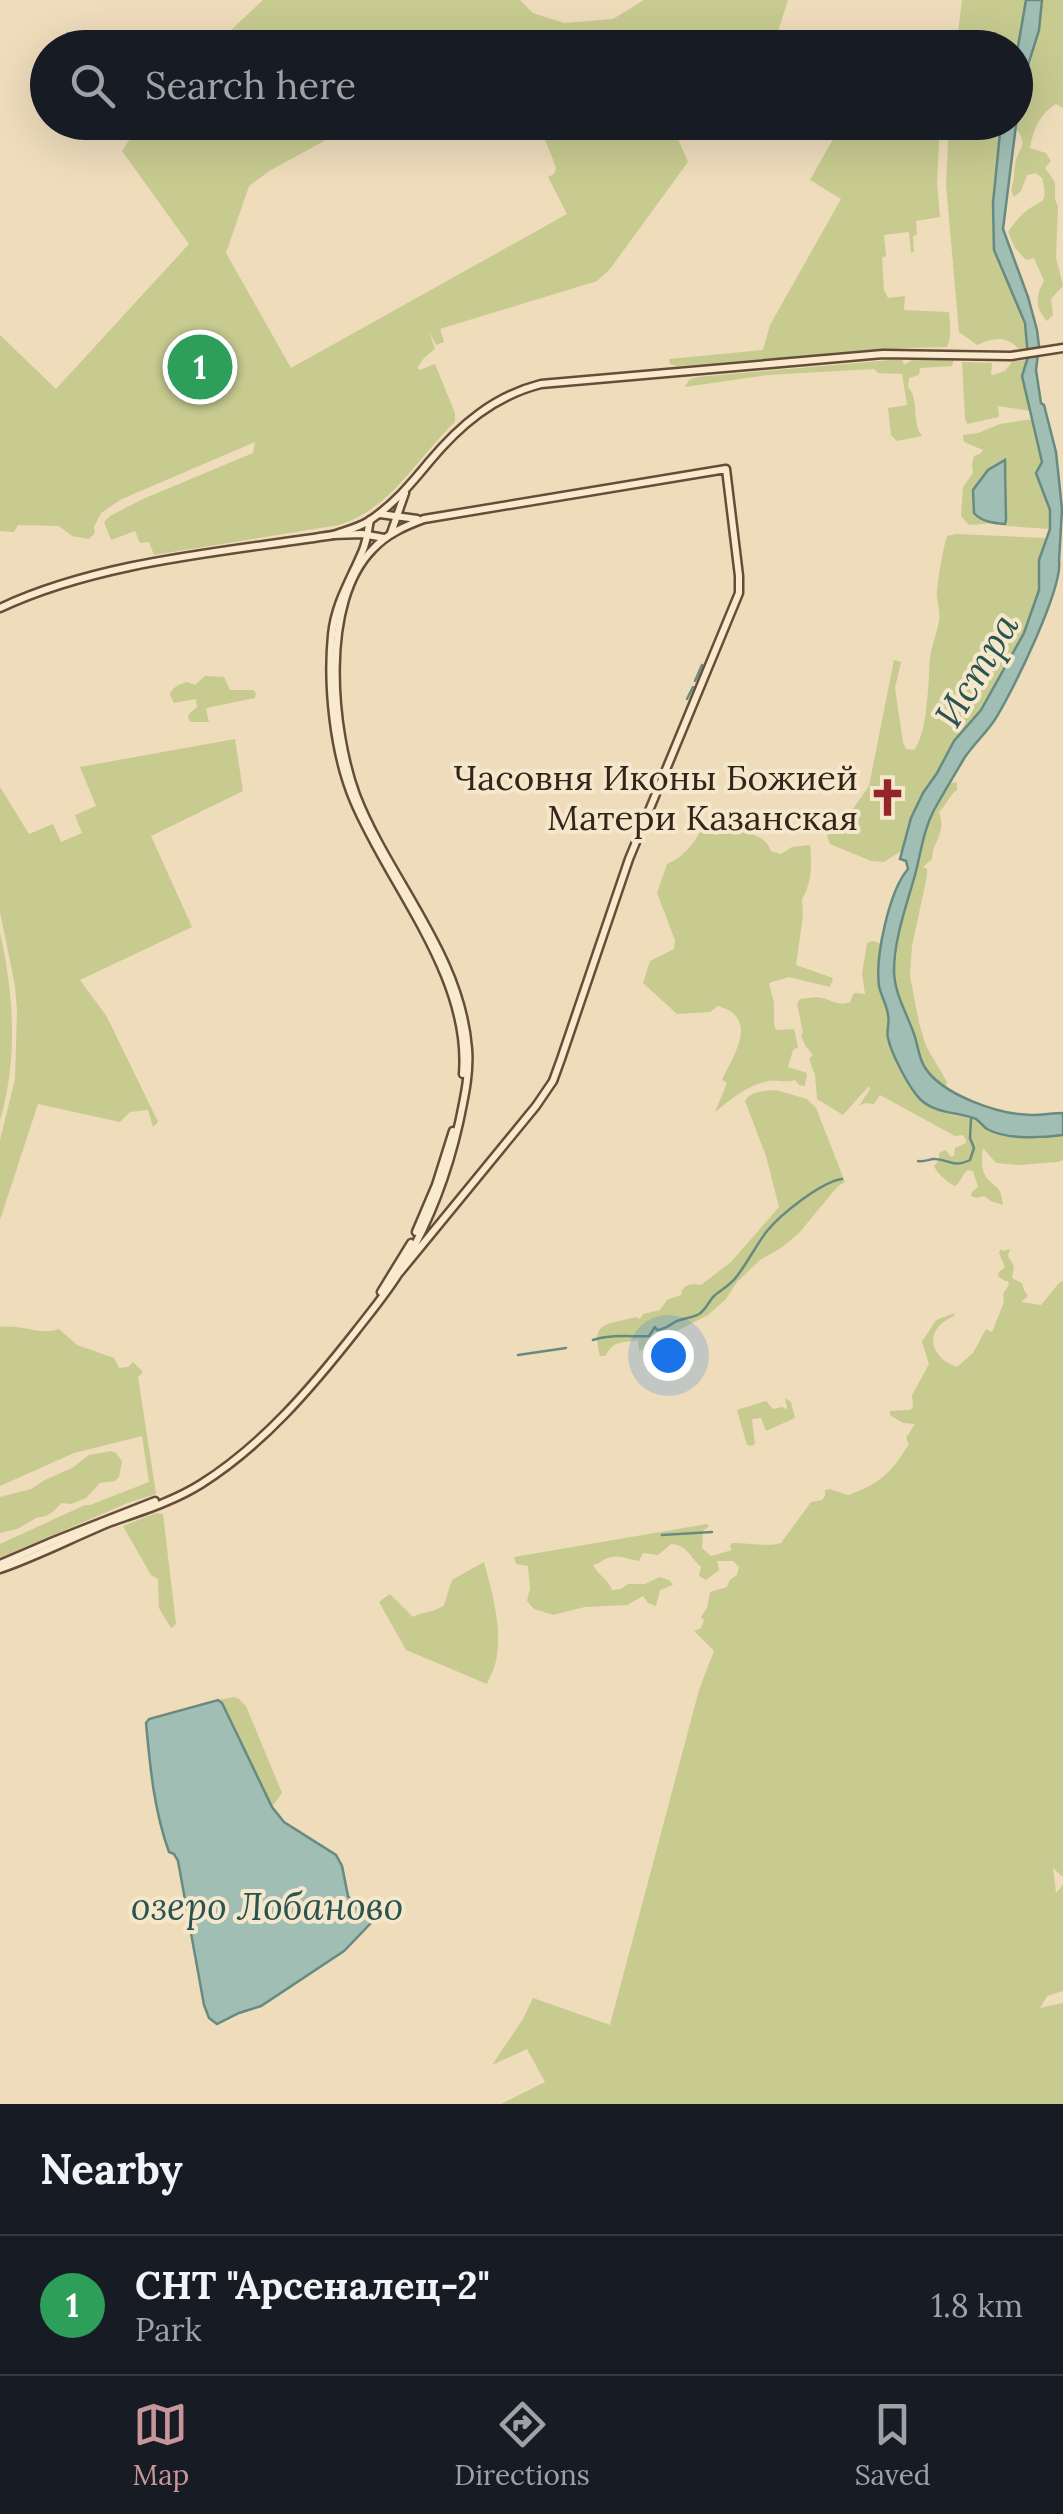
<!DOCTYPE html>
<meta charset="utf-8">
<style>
:root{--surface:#171b24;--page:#20242c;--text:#f1f3f6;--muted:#9ea1a6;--line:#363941;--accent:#c7969b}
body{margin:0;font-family:Lora,serif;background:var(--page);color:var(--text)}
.you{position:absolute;left:668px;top:1355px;width:35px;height:35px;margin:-25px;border:8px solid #fff;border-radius:50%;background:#1a73e8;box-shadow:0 0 0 15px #1a73e833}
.badge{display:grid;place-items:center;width:65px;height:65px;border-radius:50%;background:var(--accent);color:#fff;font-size:32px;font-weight:700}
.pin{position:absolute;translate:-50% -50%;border:5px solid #fff;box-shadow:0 2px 10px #0006}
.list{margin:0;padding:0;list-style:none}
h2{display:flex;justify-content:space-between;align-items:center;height:130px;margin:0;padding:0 40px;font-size:42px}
h2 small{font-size:32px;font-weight:400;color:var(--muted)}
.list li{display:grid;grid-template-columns:65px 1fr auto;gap:30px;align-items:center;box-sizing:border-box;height:140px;padding:0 40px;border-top:2px solid var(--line)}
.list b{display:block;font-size:38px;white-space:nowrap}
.list p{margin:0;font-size:32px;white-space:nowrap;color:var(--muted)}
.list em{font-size:32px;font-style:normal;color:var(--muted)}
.icon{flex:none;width:55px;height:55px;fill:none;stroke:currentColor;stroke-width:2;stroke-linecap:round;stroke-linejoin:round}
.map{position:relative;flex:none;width:1063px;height:2104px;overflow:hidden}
.search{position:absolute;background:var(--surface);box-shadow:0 10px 40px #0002;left:30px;right:30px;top:30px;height:110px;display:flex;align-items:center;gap:25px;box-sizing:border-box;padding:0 35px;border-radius:55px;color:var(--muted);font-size:38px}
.sheet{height:270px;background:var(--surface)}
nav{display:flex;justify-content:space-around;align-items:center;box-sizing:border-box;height:140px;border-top:2px solid var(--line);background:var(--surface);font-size:28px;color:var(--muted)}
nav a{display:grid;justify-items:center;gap:5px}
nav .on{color:var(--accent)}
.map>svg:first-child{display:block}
.green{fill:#c7cb90}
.water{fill:#a0beb4;stroke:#688b81;stroke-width:2.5}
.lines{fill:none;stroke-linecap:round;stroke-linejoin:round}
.stream{stroke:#688b81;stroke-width:2.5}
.secondary-casing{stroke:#664d39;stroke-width:11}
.secondary{stroke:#f9eace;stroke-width:6}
.labels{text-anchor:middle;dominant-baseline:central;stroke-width:8;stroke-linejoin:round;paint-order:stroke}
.poi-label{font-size:35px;fill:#34251a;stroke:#f5e7cb;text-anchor:end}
.water-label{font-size:38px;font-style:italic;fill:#29544f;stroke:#f5e7cb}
</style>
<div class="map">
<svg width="1063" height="2104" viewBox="0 0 1063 2104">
<rect width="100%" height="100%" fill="#eedcbb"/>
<g class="green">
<polygon points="263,0 520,0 533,13 564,23 613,19 644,0 788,0 773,47 213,47"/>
<polygon points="962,0 1026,0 1016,58 1016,48 956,48"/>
<path d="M1042,0h21v108l-7,-4c-16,9 -23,27 -26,44l16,5 5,8 -6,7 10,14v17l3,8 -2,51 7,28 -12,13 2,16 -6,6c-12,-14 -12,-24 -3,-40l-10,-23 -8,2 -11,-12 -7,-16c4,-6 11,-15 17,-20 16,-13 24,-6 17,-34l-6,-5 -9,2 -6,16 -7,6 -3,-7c3,-9 3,-15 4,-25 2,-18 16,-17 0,-38 9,-43 23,-84 27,-127z"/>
<path d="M141,123h216l-86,47 -22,16 -23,67 65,115 276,-154 -19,-37 6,-3 2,-6c-5,-16 -13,-29 -15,-45h138l-6,5 15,34 -78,107 -13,12 -157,48 4,13 -8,3 -7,-13 6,17 -11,9 -7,10 3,2 15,-6 20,49v9c-38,36 -64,87 -116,103l-185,30 -5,-13 -9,1 -5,-12 -24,9 -7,-18 6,-6 33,-17 110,-46 2,-11 -133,57 -21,14 -7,14 1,6 -6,6 -17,-3 -13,-10 -41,-1 -4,7 -14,-1v-196l56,54 133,-145 -67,-93z"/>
<path d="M842,123h98l-3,59 3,35 -24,4 1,14 -4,1 1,16 -3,1 -2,-21 -25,3 2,21 -4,2 2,32 4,8 17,-2 -1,14 45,2c1,13 3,24 -2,35l-38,1 -232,18 -7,-2 -1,-5 94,-9 7,-25 71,-126 -31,-19z"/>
<path d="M949,123h52l-8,80 1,47 31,73 3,25 -9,1c-14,-14 -26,-11 -42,-4l-18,-13 -13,-147z"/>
<path d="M915,358l39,1 -2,7 -32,2 -1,7 -10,3 -1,9c12,13 3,35 14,49l-25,5 -6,-6 -3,-27 19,-3 -5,-31 -24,-1 -4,-4 -107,6 -82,12 4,-7 8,-3 205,-18 2,6z"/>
<polygon points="1027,360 1022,376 1031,411 998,406 999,417 967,424 965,419 962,362 992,363 991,374 993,375 1005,371 1013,361"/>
<polygon points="1033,419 1042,462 1037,474 1050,510 1050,529 1006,526 1007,476 1000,462 988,470 981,519 994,523 969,525 961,516 963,487 973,473 972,464 974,456 981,453 983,450 964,442 963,435 978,433 1000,424"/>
<path d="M956,534l90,4 -7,22v30l-15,43 -43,77 -27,31 -17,32 -14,20 -12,25 -10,33 -17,11 -13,-1 -41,-17 -4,-11 2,-4 -5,-8 25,-5 21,-30 25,-126 7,2 -6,26 8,54 3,7 8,1c14,-18 14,-66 16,-91 1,-13 7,-25 9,-38 2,-10 -3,-20 -2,-31 2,-18 5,-37 10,-54z"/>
<path d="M205,676l19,1 6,13h23l3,3 -1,5 -44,9 -5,2 3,13h-18l-3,-4 1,-4 8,-7 -1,-8 -22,4 -4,-8c2,-8 8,-10 17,-13l8,3z"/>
<polygon points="235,739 243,791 151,836 192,927 80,980 107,1017 158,1122 153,1127 148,1110 130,1112 120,1122 38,1104 0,1220 0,1140 15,1079 17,1011 15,986 0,912 0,787 29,834 53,824 61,842 82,833 75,815 96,806 80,767"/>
<path d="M957,782v8c-7,4 -11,16 -18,22 8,23 -7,29 -7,47l-9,8 4,2v7l-15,70 -2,30 9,47 7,23 21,36 -2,6 -20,-19 -7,-15 -4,-17 -16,-44 -4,-19 6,-44 26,-100 8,-20 17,-27z"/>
<path d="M700,832c23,0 61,-7 71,19l10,3 11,-7 18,-2c2,18 2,38 -8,54l1,16 -7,50 37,13 -3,9 -41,-10 -20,6 5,20v21l2,6 18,-1 4,18 -5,3 -5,17 19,6 -2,13 -6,-1 -4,-5c-10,3 -16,0 -26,1 -20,3 -39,19 -54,31l12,-29 -5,-3c8,-18 30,-49 12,-66 -4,-4 -10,-6 -16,-8l-8,6 -33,2 -34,-31 7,-22 24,-12 1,-9 -18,-47 10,-29c15,-6 25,-18 33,-32z"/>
<path d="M0,933c14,62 18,126 0,187z"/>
<path d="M873,941l9,3 -3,40 9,30 -1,20 12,31 19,32 8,8 26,10 24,4 12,11 51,9 24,-4v25l-5,2 -39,3 -23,-2 -13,-15c-1,7 -2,20 2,27 8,14 16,7 18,30l-12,-4 -7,-5 -8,2 -5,-2 1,-4 6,-5 -5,-16 -5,-1c-6,4 -7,13 -13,16 -6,-2 -19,-14 -21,-20l5,-6v-7l7,-3 5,7 3,-1 1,-8 11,-5v-4l-4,-4 -7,1 -75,-41 -6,9 -9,-1 -6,3 11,-17 -1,-3 -26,29 -26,-16 -2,-24 -6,-16 4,-4 -8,-10 -4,-9 2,-3 -6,-29 3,-5c7,-1 16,-3 22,-1 12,3 16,8 28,4l4,-9 11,1 -3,-20 5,-31z"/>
<path d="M776,1090l31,9 9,9 29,74 -7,4 -39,47 -18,15 -21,12 -23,22 -11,17 -18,16 -35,18 2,6 -36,12 -1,-11c-19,4 -22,-1 -33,16h-5c-10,-36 8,-31 36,-39l4,2 3,-5 17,-4 7,-10 14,-5 1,-5c6,-7 11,-6 19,-5l30,-23 48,-55 -13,-51 -21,-55c6,-11 20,-10 31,-11z"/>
<path d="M1001,1249l2,2 7,-2 -2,7 6,10 -2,12 10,5 2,7 4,6 -7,6 20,3 18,-22 4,-2v596l-10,-9 3,25 7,-8v106l-16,5 -7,12 23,-5v101h-562l44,-22 -18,-33 -35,16 31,-46 10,-21 77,27 89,-335 15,-39 -20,-20 7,-3 3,-8 -3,-3 6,-9 3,-16 17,-5 3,-7 7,-5 2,-8 -6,-6h-16l2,9 -13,10 -7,-4 2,-9c-11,-10 -14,-22 -30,-23l-13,11 -15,-2 -4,8c-12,-2 -22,-8 -34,-2 -4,2 -7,5 -12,6 5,10 15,14 19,25l9,-1 7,-5h17l15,-7 9,3 4,5 -13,5 -4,16 -8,-3 -5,-7 -16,9 -42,2 -32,8 -19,-6 -7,-8 3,-13 -2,-22 -12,-2 -2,-7 193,-33 2,2 -6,5 -1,17 9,8 21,-6 -2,-4 2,-3c15,0 37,4 49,0l30,-41 11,-2 3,-4v-6l5,-1 18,6c32,-11 44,-23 61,-51l-3,-6 9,-14 -12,-1 -13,-8v-4l20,-1 3,-3 -1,-12 17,-31 -7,-22 14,-22 19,-7 -1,3c-31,13 -25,41 3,51l16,-14 13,-24 6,3 12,-30 -1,-8 6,-9 -1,-4h-3l-7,-5 1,-4 6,-5 -6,-14z"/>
<path d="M0,1325l1,2c21,-3 39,9 58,2l18,16 37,13 5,10 9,-1 5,-5 10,10 -5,5 18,117 -26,8 -130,56v-14l85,-39h5l59,-23 -7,-46 -68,17 -74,33z"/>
<polygon points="785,1398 791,1402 795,1418 766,1431 761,1418 752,1419 755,1444 751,1446 747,1445 737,1410 766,1401 773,1409 782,1407 786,1409 787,1408"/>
<polygon points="111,1451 116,1453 122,1461 119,1477 115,1481 100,1483 86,1498 71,1504 61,1503 54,1511 46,1516 36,1518 17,1529 0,1533 0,1497 31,1489 45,1480 72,1468 89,1455"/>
<polygon points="156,1513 163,1514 176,1624 171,1628 159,1608 158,1579 151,1575 123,1526"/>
<path d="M484,1562c8,30 19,68 12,99 -2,8 -6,16 -9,23l-81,-34 -27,-48 11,-8 23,23c10,-6 22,-4 31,-12l8,-25z"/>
<polygon points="234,1697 239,1699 246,1706 282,1793 272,1807 222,1703 218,1700"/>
</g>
<g class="water">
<path d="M1026,0h16l-3,30 -14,45 -8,42 -14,112 25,68 9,33 2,16 -3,24 5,33 3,2 12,47 6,57 -3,52c4,28 -48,134 -65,160 -9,13 -20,23 -29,36 -9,15 -22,37 -31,53 -11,21 -13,43 -19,65 -9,32 -21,64 -21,97 1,24 14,43 21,65 3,10 4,20 9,29 17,29 76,49 108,49 10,0 21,-2 31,-2v22c-21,3 -56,5 -76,-6 -3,-2 -8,-8 -11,-10 -18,-7 -41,-5 -56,-20 -11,-11 -29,-46 -32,-61 -2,-8 2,-15 0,-23 -1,-10 -7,-19 -9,-29 -4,-29 10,-95 29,-117l-2,-8 -6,-2 11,-41 12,-25 14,-20 17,-32 27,-31 43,-77 15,-43v-30l11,-31v-19l-14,-37 6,-11 -20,-86 6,-19 -3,-34 -31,-73 -1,-47 8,-80 15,-1v-64z"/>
<path d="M1005,460l1,60 -1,4c-11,-1 -23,-2 -31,-11l-1,-23 15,-20z"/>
<path d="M218,1700l4,3 50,104 12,15 52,33 6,11 6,30 15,21 7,-1 11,-10 -11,18 -26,27 -83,55 -22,7 -22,11 -8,-6 -5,-13 -26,-144 -4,-7 -5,-2c-15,-41 -19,-86 -23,-129l3,-4z"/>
</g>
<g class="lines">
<g class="stream">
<polyline points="695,681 702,665"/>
<polyline points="687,699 693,687"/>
<path d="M918,1161c5,1 10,-1 15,-2 15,-1 19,10 37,1l4,-12 -4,-10 1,-19"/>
<path d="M593,1340c17,-6 38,-3 56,-4l6,-9 2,3c9,-1 12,-5 20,-9 7,-3 16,-3 22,-7 7,-4 9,-12 15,-18 8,-7 17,-11 23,-20 11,-14 19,-31 30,-45 14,-17 54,-49 75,-52"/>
<polyline points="518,1355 566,1348"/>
<polyline points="662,1535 712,1532"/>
</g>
<defs>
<g id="secondary">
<polyline points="380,514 417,519"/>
<path d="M370,520c-2,10 -3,20 -7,30 -12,29 -28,53 -31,85 -5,51 2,119 22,166 36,86 117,175 109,273"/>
<polyline points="391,533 405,493"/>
<path d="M333,535c11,-4 25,-7 36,-14 24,-16 42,-37 60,-59 31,-37 65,-66 112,-78l342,-30 128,2 52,-8"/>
<path d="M0,608c100,-47 224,-56 333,-73l29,-1 22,4"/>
<polyline points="416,1232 436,1185 453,1131"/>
<polyline points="381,1292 411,1243"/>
<polyline points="0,1564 56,1540 155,1501"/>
<path d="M0,1569c38,-13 74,-32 111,-47 31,-11 63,-21 90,-38 62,-39 111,-97 155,-153 17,-22 35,-43 49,-68 25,-43 43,-91 54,-140 5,-24 11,-49 9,-74 -7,-95 -79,-169 -112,-254 -24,-65 -36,-193 17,-246 14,-15 32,-23 51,-30l302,-50 13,107v17l-110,266 -68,200 -8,22 -17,25 -136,166"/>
</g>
</defs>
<use href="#secondary" class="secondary-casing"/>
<use href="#secondary" class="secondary"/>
</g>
<defs>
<symbol id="church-bare" viewBox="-9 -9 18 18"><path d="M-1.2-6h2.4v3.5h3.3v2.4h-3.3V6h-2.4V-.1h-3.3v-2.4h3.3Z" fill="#94252b" stroke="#f5e7cb" stroke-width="2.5" paint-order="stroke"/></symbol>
</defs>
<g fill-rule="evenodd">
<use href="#church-bare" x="860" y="770" width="55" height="55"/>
</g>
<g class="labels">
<g class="poi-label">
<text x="858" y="777">Часовня Иконы Божией<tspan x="858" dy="40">Матери Казанская</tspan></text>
</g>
<g class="water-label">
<text transform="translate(976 670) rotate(-59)">Истра</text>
<text x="267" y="1906">озеро Лобаново</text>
</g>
</g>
</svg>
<div class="you"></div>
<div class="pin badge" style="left:200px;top:367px;background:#2e9e5b">1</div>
<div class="search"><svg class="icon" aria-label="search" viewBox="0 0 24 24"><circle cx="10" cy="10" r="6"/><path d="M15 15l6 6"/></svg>Search here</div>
</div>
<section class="sheet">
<h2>Nearby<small></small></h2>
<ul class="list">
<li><span class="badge" style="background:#2e9e5b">1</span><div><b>СНТ &quot;Арсеналец-2&quot;</b><p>Park</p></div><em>1.8 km</em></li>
</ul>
</section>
<nav>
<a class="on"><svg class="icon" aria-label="map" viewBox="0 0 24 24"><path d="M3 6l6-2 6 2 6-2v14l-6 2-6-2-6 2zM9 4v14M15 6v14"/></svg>Map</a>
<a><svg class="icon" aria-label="directions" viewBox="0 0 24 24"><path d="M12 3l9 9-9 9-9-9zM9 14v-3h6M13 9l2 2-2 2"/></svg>Directions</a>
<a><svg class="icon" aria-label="saved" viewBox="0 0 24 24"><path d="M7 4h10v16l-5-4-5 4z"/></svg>Saved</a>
</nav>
